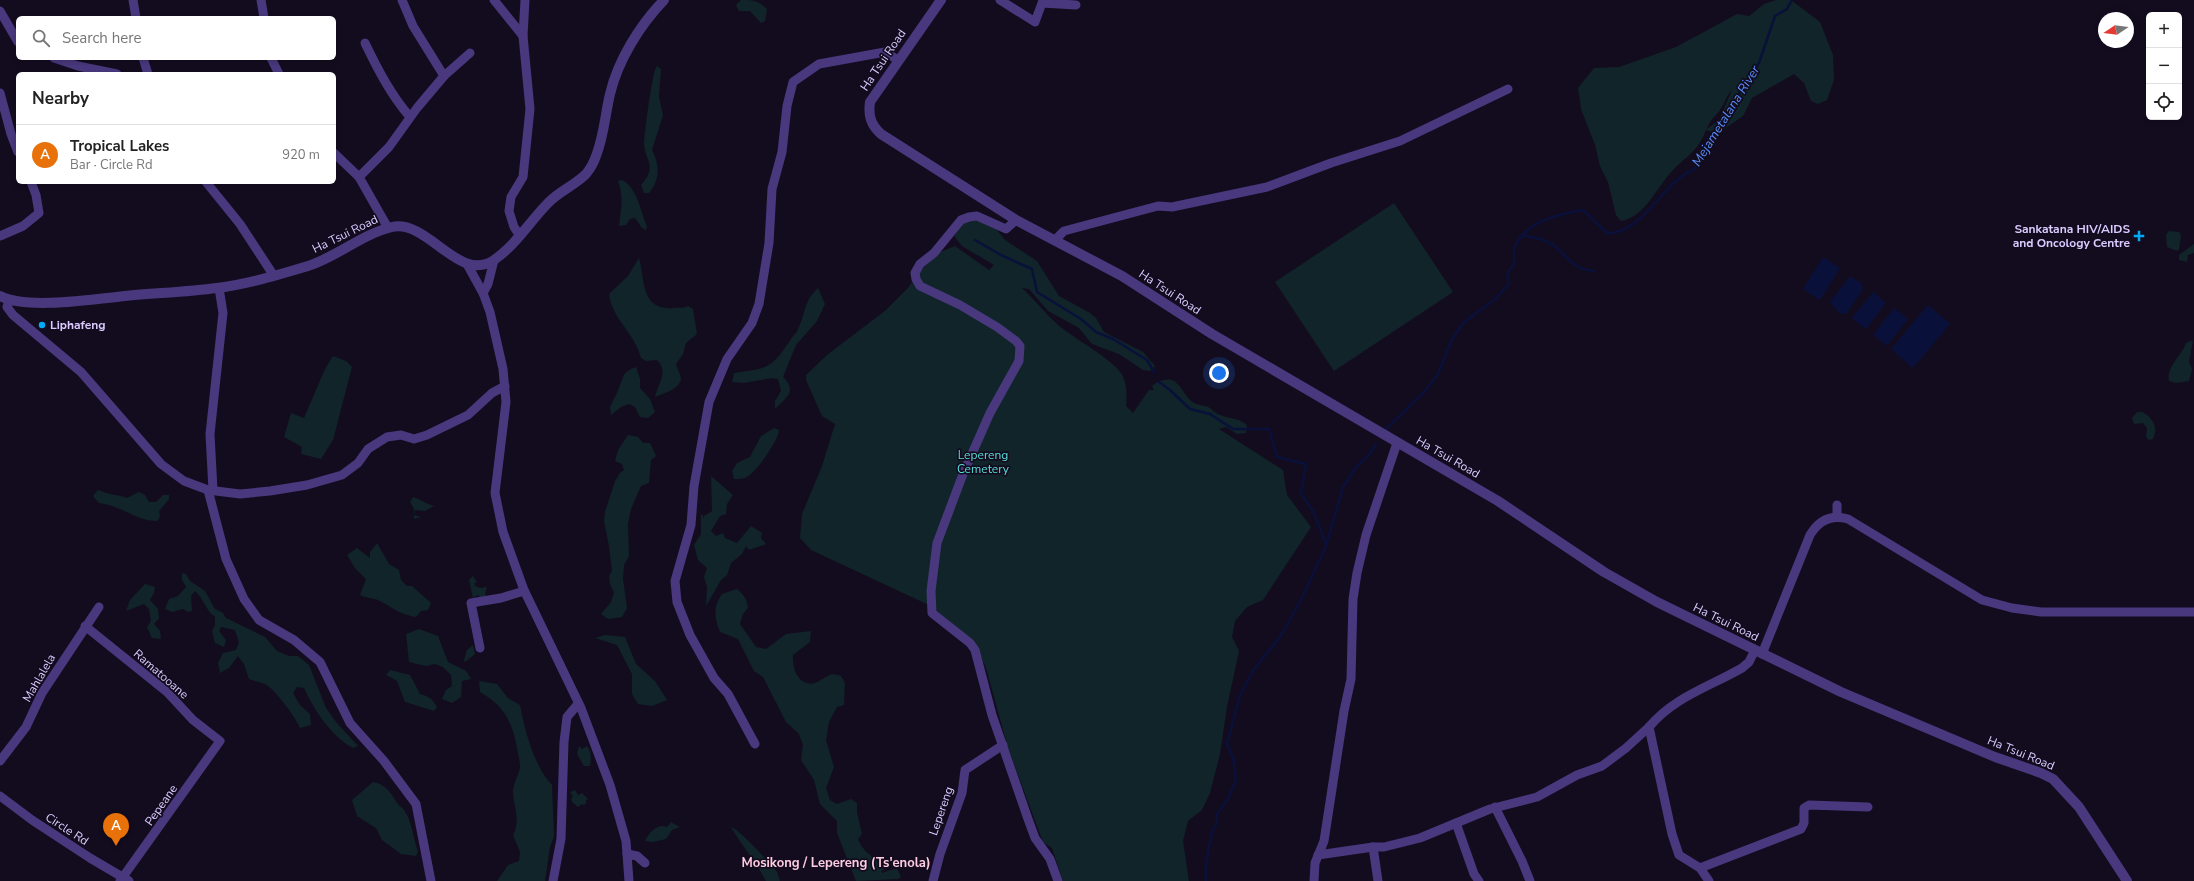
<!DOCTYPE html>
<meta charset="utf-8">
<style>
:root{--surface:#fff;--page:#f2f2f2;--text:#222;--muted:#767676;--line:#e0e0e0;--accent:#111827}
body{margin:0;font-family:"Nunito Sans",sans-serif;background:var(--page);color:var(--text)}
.controls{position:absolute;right:12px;top:12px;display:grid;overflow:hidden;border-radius:6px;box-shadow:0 2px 6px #0003}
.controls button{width:36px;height:36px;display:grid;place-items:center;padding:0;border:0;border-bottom:1px solid var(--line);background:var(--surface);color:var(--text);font:20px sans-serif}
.compass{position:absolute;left:2098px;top:12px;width:36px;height:36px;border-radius:50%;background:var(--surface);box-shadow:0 2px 6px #0003;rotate:257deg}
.you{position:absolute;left:1219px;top:373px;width:14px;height:14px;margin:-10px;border:3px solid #fff;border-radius:50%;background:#1a73e8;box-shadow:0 0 0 6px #1a73e833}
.badge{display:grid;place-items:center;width:26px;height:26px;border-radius:50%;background:var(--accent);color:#fff;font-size:13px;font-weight:700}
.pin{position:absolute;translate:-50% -33px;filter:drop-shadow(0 1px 2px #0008)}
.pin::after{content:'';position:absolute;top:21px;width:14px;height:12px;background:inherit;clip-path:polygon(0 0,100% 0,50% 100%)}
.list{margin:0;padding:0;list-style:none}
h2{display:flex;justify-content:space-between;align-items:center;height:52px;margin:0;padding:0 16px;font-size:17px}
h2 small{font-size:13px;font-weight:400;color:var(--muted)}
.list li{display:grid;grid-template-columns:26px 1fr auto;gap:12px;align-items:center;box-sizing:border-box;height:60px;padding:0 16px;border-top:1px solid var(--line)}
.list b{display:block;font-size:15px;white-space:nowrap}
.list p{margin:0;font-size:13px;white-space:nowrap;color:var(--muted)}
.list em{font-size:13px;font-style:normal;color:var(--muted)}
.icon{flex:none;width:22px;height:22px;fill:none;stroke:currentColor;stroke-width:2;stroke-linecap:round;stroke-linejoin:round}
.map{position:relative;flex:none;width:2194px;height:881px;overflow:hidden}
.search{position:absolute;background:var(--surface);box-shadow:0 2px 6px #0003;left:16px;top:16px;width:320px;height:44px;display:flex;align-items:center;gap:10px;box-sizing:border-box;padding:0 14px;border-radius:6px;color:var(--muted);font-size:15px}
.panel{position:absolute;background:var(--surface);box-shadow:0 2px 6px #0003;left:16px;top:72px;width:320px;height:112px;border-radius:6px}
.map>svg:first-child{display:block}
.green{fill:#102429;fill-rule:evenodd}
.water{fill:#09113b}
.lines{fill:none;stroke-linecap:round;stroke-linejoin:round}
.stream{stroke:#09113b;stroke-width:2.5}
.minor{stroke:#49387e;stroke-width:9}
.tertiary{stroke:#49387e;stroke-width:10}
.poi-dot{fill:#02a9f4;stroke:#130c1f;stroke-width:1.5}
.labels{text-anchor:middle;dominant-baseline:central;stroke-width:3.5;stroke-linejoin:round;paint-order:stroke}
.street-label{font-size:12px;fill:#dbcbff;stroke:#130c1f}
.poi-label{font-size:12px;font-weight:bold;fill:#dbcbff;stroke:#130c1f;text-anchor:end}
.park-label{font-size:12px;fill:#58ddd8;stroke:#130c1f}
.water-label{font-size:13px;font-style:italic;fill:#5990fe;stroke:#130c1f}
.neighbourhood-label{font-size:13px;font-weight:bold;fill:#ffcde2;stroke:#130c1f}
</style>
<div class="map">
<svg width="2194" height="881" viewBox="0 0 2194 881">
<rect width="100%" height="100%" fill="#130c1f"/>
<g class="green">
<path d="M741,0c11,0 17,0 26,9l-2,12 -4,2 -11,-12h-11l-3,-6z"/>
<path d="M1776,0h15l29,22 13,33 1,25 -7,20 -9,4 -7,-3 -7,-18 -10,-9 -42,24 -9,18 -26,18 -11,-4c-8,21 -19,26 -33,40 -16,16 -27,47 -52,51l-5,-6 -8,-33 -8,-16 -5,-21 -14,-36 -3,-21 16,-20 25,-1 57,-20 61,-33 12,2 15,-12zM1732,90l-13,30 -12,9c3,-10 8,-12 13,-19 5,-7 6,-14 12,-20z"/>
<path d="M657,66l4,3 -2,28 4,18 -11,35c8,15 8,30 -3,43h-5l-3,-8c18,-20 3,-24 3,-43 1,-11 8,-71 13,-76z"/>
<path d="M622,180c15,7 19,32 25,47l-1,3 -4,-2 -7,-10 -5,1 -4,6 -7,1c2,-17 5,-29 -1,-45z"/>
<polygon points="1394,203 1453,292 1334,371 1275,282"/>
<path d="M971,221h11l15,9 8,10 32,21 22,35 31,17 6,5 8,14 39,20 12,14 -5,5 -7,-1 -24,-16 -27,-10 -13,-16 -31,-17 -19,-22 -7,-1c12,11 22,24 34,35 16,15 58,36 67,53 4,10 4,20 3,30l7,7 16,-23h5l-2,-4c4,-4 14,-8 20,-6 9,4 12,15 19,21 4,4 12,4 17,6 4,2 7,6 10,7 12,6 18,2 29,11l-1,8 -9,1 -11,-7 -7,2 64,41 4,25 24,32 -48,73 -16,7 -12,14 -3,16 7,14 -12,56 -7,47 -10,39 -8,17 -14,11 -5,20 6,40h-126l-11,-33 -9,-6 -35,-94 -22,-80 -12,-27 -25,-17 -16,-17 -122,-57 -11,-12 2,-24 20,-48 13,-42 -13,-8 -16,-36v-5l21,-20 59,-45 22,-22 9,-14 21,-21 17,-7 34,24 5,-5 -32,-19 -8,-10 8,-12z"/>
<polygon points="2169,231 2179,232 2181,236 2179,249 2177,251 2167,247 2166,235"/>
<polygon points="2194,244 2194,253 2188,255 2187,262 2179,260 2179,255"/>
<path d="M639,258c6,20 1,53 34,50 6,-1 9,1 15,-2l5,3 4,25 -11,9 -3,11 -7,10c1,4 5,11 5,15 -1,10 -19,15 -26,18 3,-14 14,-25 2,-37l-11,1 -5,-3c-6,-25 -29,-39 -32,-64l19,-18z"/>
<path d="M818,288l7,16 -8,17 -21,24 -13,32c15,15 3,20 -8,32v-8l6,-10 -3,-12 -6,-1 -28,5 -12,-1 2,-9c35,-5 37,-4 57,-34 2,-4 6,-6 7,-10 8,-16 5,-27 20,-41z"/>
<path d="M2193,340l-4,22 3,7 -3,12 -13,2 -7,-2c-3,-15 13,-25 17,-38z"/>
<polygon points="333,356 346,361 352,367 333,440 321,459 301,454 302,447 284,437 291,413 304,418 325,369"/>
<path d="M636,367l4,12v9l10,11 5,13 -7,6 -8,-1 -5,-10 -6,-3 -8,3 -10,8 -1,-7c2,-7 7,-13 9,-20 6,-13 2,-15 17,-21z"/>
<path d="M2137,412h6c9,6 16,15 10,27l-4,1 -3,-3 1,-9 -4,-5 -9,1 -2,-6z"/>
<path d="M774,428l5,2c0,10 -23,42 -32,47 -4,2 -8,2 -13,2l-2,-8 5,-8 13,-6 11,-21z"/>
<polygon points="628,435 638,437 643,443 650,443 656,456 651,460 649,483 641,486 631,509 628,524 629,556 624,565 623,579 627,608 622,617 608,619 601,614 611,602 614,593 610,584 609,576 612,571 609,546 604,521 605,512 615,481 620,473 624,470 622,464 615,461 618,450"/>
<polygon points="711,476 733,495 727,504 726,514 720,516 711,531 716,536 723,533 725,538 737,543 751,526 762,533 761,538 766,544 749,550 746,546 742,554 731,563 727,575 721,580 706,606 707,587 704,577 707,568 698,560 694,545 701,534 701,515 703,515 703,519 704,516 712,511"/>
<path d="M98,490c11,5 18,4 29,8l12,-6 6,3 4,7h7l7,-7h6v4l-10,12 1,6 -3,4c-21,0 -37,-16 -58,-18l-6,-7z"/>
<path d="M413,497c7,2 13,7 21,9l-9,5 -10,-1 -1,5 7,2 -7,2v-10l-4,-7z"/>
<path d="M377,543l12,21 10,6 2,10 6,6h5l19,17 -3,7 -7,1 -5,6c-18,-3 -22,-9 -38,-17 -5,-2 -12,-2 -18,-5l6,-16 -11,-11 -8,-13 10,-7 13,10v-6z"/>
<path d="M182,573l4,1 4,7 15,10 10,18 8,4 3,5 39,19 12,14 12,5h9l11,9 17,43 10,14 22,24 -5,2c-22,-12 -39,-38 -49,-60l-7,-1 -4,6 7,12 10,9 1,11 -11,3c-4,-10 -25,-39 -35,-44 -5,-2 -11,-3 -16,-5l-5,-15 -6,-8 -9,12 -9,5 -2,-10 5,-10 13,-3 3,-8 -4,-12 -14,-3 -2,4 7,9 -2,7 -9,-4 -3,-12 3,-6v-8c-9,-6 -11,-18 -20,-26l-4,5 1,15 -4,1 -5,-3 -11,3 -7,-3 4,-10 9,-3 8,-9 -4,-7z"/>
<polygon points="473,576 477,582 474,583 475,586 480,588 487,587 485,594 487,597 480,598 478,595 473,598 469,580"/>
<polygon points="145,584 155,587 154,593 150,600 158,609 159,618 154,624 160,631 161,639 152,638 147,627 151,621 149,609 144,604 126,611 130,600"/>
<path d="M737,589c7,6 10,10 11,19l-5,6 -3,10 16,23 10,2 20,-15 25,-3 -1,11 -17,13c-1,13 5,32 22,28 6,-2 11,-7 17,-9 2,0 6,1 9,2l4,7 -1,22 -7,2 -8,15 -3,18 8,27 -8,21 4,12 7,4 14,-5 6,4v9l5,22 -4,5c8,19 18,15 26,31l-3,1 1,2 15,-5 4,9 -3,2 -42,2 -19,-48v-12l-17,-17 -6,-24 -13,-20 2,-15 -4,-11 -13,-12 -23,-45 -9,-6 -16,-32 -18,-7c-6,-15 -7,-25 2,-38z"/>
<polygon points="419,629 438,636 448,662 466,671 471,679 462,681 461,697 452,703 442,699 446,690 452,686 451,675 443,667 435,664 426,666 409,662 406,634"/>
<polygon points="605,635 625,637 636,664 655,681 667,700 652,706 638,704 632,694 632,674 617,645 595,638"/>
<polygon points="473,645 475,654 465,662 464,660 467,650"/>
<path d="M390,670l20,5 10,19c8,2 13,5 17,13l-3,4 -29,-9 -8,-21 -11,-6z"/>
<path d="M479,681l18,3 11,14 12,7c5,26 14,61 32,80l2,51 -4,11 -5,34h-48l11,-16 11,-4 1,-9 -7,-17c8,-15 1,-26 0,-42 -1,-8 6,-18 7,-26 0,-6 -2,-13 -3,-19 -5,-27 -13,-42 -37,-56z"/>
<path d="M579,746l3,3 5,-3c5,7 4,13 3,20h-6l-7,-12z"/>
<path d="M373,782c13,2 18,11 24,21 2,3 5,4 7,7 8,11 9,28 14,41l-2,5 -15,-2 -19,-14 -6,-12 -19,-12 -5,-16z"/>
<polygon points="575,790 578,795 582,793 588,799 586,800 586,803 584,805 582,804 578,807 573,803 571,799 573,797 570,792"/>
<path d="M671,822l9,5 -8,3 -6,9 -13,3 -8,-1c4,-8 12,-18 22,-14z"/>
<path d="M731,827c8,2 39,36 46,45 1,2 2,6 3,9h-14c-10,-19 -24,-35 -35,-54z"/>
</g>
<g class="water">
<polygon points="1823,257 1840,268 1820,300 1803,289"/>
<polygon points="1850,276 1862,284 1863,289 1847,313 1840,314 1830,302"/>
<polygon points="1873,292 1886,303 1866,329 1852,318"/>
<polygon points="1928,305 1950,324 1913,368 1891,349"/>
<polygon points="1894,308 1908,319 1887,346 1873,335"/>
</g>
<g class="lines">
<g class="stream">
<path d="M1522,235c10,2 19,3 28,8 18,11 20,26 44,28"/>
<polyline points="975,240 1001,255 1032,269 1037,292 1081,319 1096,332 1113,339 1147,360 1154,372"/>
<polyline points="1159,382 1170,390 1190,409 1210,414 1233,429 1269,429 1277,457 1306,464 1301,493 1314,513 1326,544"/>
<path d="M1386,429l38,-37 14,-18 13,-33 12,-18 31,-23 15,-16 -2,-9c2,-4 6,-9 7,-13 1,-5 -1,-11 1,-16 14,-26 41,-31 68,-36l24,23c36,1 56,-52 88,-64l7,-17 12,-19 14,-17 13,-27 18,-26 16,-47 12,-7 5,-9"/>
<polyline points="1206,881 1206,864 1212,831 1216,825 1217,814 1228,799 1236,780 1233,758 1227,744 1240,695 1254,669 1280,637 1302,598 1326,546 1343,487 1356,467 1370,454 1376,444"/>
</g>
<g class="minor">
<polyline points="133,0 136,18"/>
<polyline points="261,0 264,18"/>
<polyline points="494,0 523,36"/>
<polyline points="1000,0 1035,22 1042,3 1076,5"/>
<polyline points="0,11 18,42"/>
<path d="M365,43c13,27 26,52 45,74"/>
<polyline points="54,58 78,66 117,74"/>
<polyline points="143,58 148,74"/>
<polyline points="271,58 279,74"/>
<polyline points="444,76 470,53"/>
<polyline points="0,93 11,134 18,152"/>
<polyline points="334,153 359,177 388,228"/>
<polyline points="359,177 389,147 417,108 444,76 413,26 402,0"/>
<polyline points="206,182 240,224 274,276"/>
<polyline points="1016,220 1006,229 977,216 969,217 961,220 934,253 920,264 915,273 916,279 920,286 960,305 997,327 1016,341 1020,346 1019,361 990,413 963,474 937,543 931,591 932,613 970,643 975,650 992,715 1028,819 1035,838 1050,859 1058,881"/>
<polyline points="0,236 23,226 39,213 36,195 31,182"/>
<polyline points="520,236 514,227 509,211 511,197 523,177 530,109 523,36 525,0"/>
<polyline points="1055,240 1064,231 1158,206 1172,207 1267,187 1331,163 1400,141 1508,89"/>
<polyline points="467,264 483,293 490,312 503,369 506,402 495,493 503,532 524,590 581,708 610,785 626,841 629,881"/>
<polyline points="483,293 488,284 494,260"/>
<polyline points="9,301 7,307 13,315 81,372 161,464 184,481 208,490 240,494 270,491 307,485 342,475 358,463 368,449 387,437 401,435 414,439 427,435 468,415 492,393 505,386"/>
<polyline points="208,490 226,559 244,599 259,620 294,640 320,662 350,723 384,761 416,804 431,881"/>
<polyline points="213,490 210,434 223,313 219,288"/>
<polyline points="1837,516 1837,505"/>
<polyline points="85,626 167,692 193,720 220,741 120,881"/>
<polyline points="480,648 471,603 501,598 524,591"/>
<path d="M1762,654l48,-119c9,-15 21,-21 38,-16l134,81 30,8 29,4h153"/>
<polyline points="755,744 728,694 714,678 690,635 677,602 675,581 691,525 694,486 709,402 727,359 752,323 759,304 769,243 772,189 782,152 787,106 793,82 819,64 885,52 898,60"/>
<polyline points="0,761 26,727 42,693 99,607"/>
<polyline points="0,796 32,820 90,858 129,881"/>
<polyline points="1495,807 1522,861 1530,881"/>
<polyline points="1456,823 1474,874 1479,881"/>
<polyline points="1373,847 1378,881"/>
<polyline points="627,854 637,856 645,863"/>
<polyline points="1318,855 1373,847 1384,847 1420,838 1490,809 1537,797 1577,775 1602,766 1626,748 1649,727"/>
<polyline points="1700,868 1801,829 1804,823 1804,808 1809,805 1868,807"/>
<polyline points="553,881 561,839 564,742 567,717 578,704"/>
<polyline points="933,881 940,854 962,793 965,770 1003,745"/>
<polyline points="1314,881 1315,863 1324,841 1344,711 1351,679 1353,599 1357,573 1366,535 1397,443"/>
<path d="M1709,881l-9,-13 -21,-13 -7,-21 -23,-107c25,-30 60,-40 93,-59l7,-6 6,-12"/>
</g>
<g class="tertiary">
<path d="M941,0l-71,102c-2,14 1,23 11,32l135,86 106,56 90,58 286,167 106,71 53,30 184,90 154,65 46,16 12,6 26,28 48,74"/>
<path d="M0,296c26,14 95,3 125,0 31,-3 62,-4 92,-8 31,-4 61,-13 91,-22 29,-9 54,-32 84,-39 36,-8 67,57 102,33 22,-15 36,-39 55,-58 11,-11 26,-17 37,-28 4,-5 8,-12 10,-18 8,-20 9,-41 14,-62 8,-34 30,-69 54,-94"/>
</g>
</g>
<g class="poi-dot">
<path d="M2137 230h4v4h4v4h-4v4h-4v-4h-4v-4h4z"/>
<circle cx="42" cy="325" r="4"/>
</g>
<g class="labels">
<g class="street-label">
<text transform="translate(883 60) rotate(-56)">Ha Tsui Road</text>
<text transform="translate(345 234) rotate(-26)">Ha Tsui Road</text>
<text transform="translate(1170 292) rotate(33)">Ha Tsui Road</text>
<text transform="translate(1448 457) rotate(30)">Ha Tsui Road</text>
<text transform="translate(1726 622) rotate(26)">Ha Tsui Road</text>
<text transform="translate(161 674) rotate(41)">Ramatooane</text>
<text transform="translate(39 678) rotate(-60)">Mahlalela</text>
<text transform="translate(2021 753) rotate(22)">Ha Tsui Road</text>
<text transform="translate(161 805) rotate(-55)">Pepeane</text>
<text transform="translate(941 811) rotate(-71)">Lepereng</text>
<text transform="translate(67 829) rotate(33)">Circle Rd</text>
</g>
<g class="poi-label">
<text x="2130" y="229">Sankatana HIV/AIDS<tspan x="2130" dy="14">and Oncology Centre</tspan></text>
<text x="50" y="325" text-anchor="start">Liphafeng</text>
</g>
<g class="park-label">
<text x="983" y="455">Lepereng<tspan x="983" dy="14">Cemetery</tspan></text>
</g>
<g class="water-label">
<text transform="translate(1726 116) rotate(-58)">Mejametalana River</text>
</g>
<g class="neighbourhood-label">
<text x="836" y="863">Mosikong / Lepereng (Ts'enola)</text>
</g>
</g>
</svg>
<div class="controls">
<button>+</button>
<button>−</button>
<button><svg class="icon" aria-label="locate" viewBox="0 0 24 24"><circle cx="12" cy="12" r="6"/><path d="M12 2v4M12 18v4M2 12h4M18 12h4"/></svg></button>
</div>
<svg class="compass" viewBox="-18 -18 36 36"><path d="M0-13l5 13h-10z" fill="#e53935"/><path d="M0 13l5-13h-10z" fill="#767676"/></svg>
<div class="you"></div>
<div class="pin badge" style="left:116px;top:846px;background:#e8710a">A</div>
<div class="search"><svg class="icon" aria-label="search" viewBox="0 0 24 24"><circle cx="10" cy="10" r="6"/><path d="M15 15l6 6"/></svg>Search here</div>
<section class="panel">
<h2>Nearby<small></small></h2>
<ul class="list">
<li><span class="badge" style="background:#e8710a">A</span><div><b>Tropical Lakes</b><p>Bar · Circle Rd</p></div><em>920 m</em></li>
</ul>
</section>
</div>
